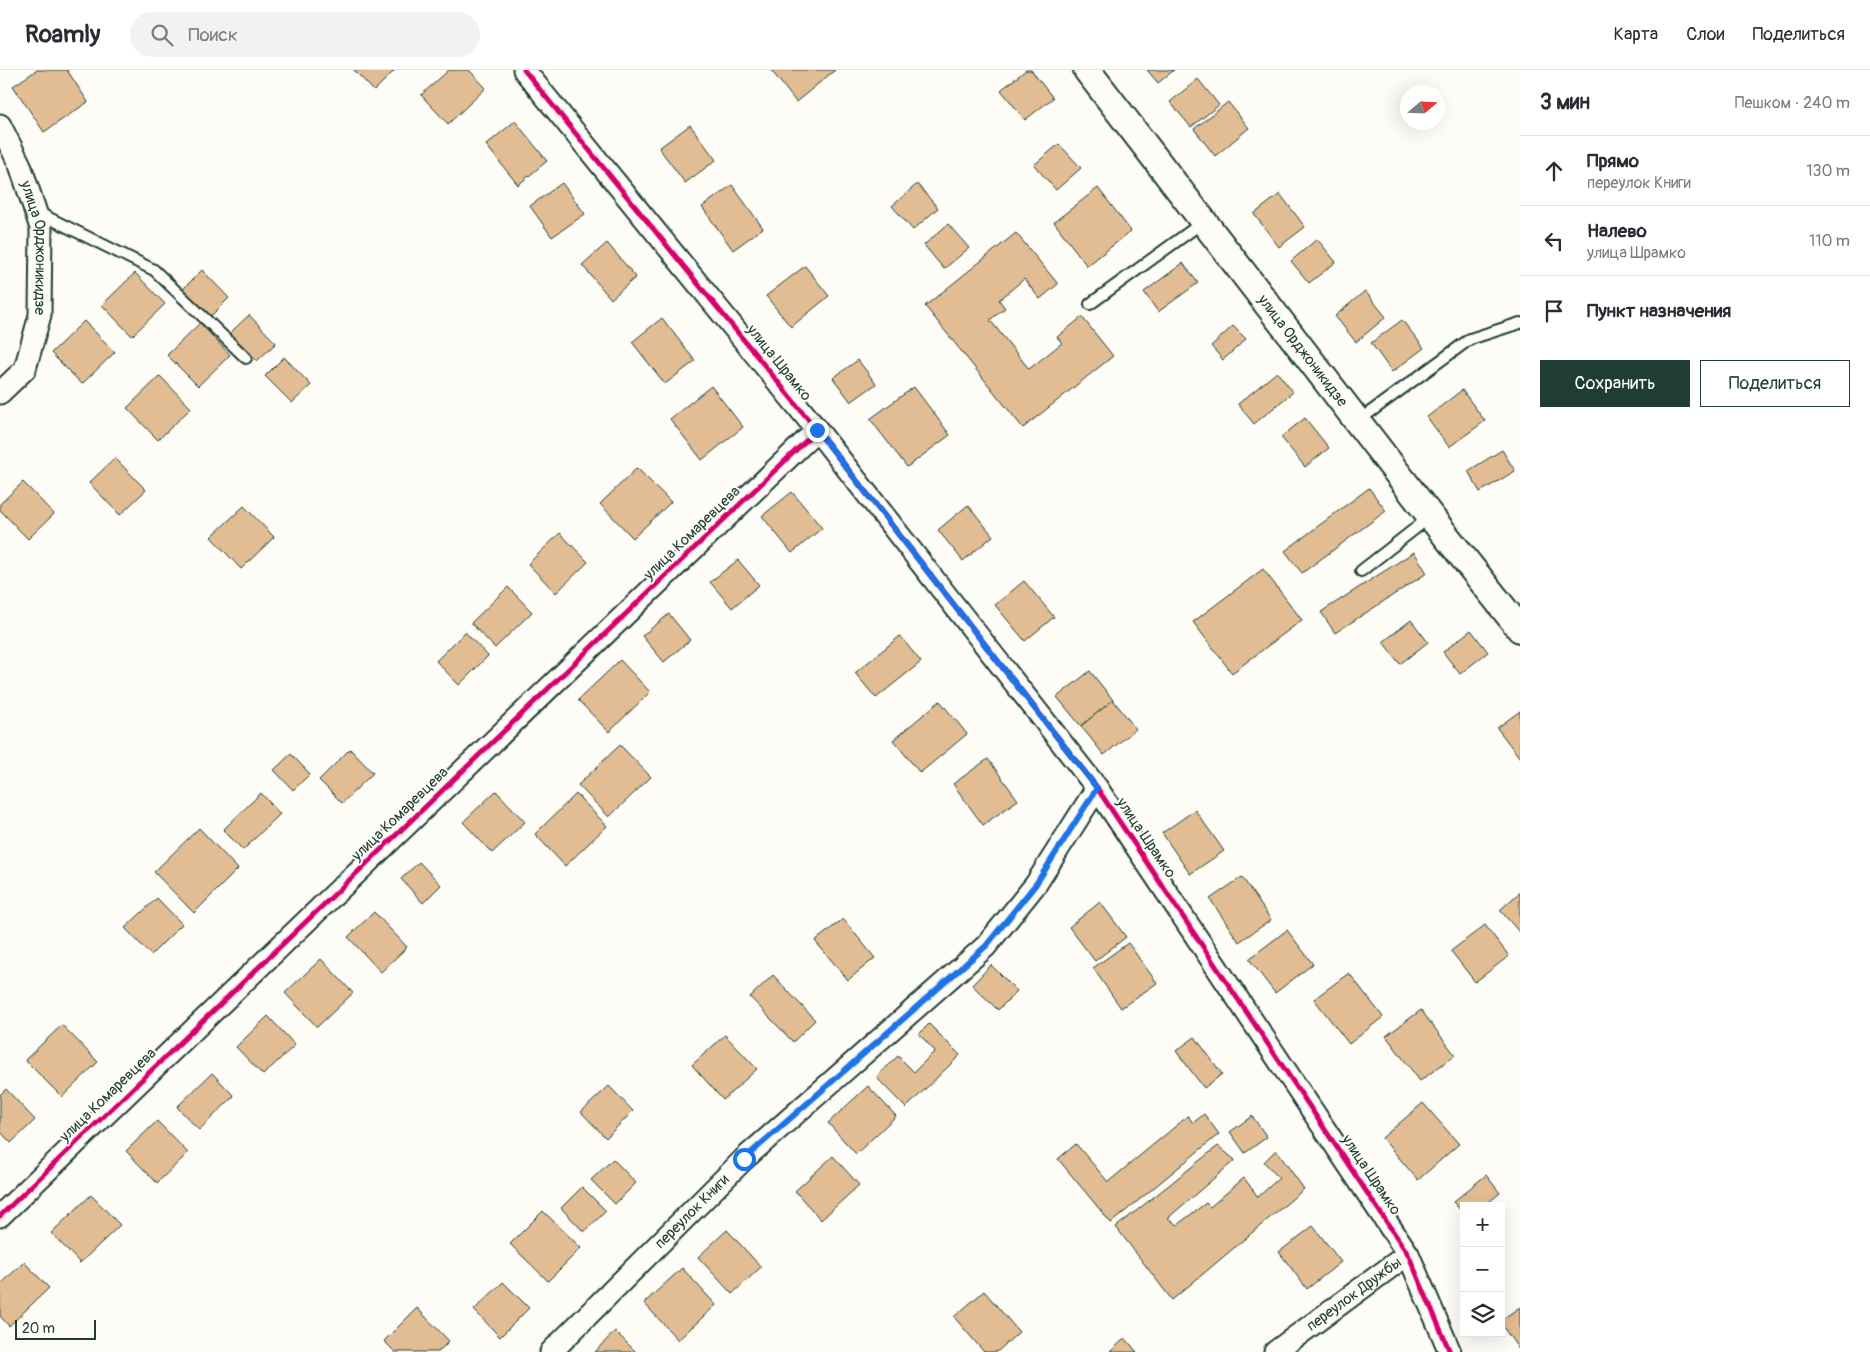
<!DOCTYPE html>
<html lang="ru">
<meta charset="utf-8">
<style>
:root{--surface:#fff;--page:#f2f2f3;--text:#2b2b33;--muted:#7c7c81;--line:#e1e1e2;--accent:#1f3d34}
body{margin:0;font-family:Pangolin,sans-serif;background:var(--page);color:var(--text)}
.controls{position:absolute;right:15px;bottom:15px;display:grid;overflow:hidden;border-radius:0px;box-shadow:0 5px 20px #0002}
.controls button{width:45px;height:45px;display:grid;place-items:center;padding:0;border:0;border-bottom:1px solid var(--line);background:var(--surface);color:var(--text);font:25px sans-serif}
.compass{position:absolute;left:1400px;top:15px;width:45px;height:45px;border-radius:50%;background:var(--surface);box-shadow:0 5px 20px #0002;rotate:71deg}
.scale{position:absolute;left:15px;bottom:12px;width:81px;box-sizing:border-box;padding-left:5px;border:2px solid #1f3d34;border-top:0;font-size:14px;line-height:18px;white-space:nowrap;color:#1f3d34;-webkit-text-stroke:4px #fdfcf7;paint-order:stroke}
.stop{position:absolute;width:15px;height:15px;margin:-11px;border:4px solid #1a73e8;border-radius:50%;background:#fff}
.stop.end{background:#1a73e8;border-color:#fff;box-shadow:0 1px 5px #0008}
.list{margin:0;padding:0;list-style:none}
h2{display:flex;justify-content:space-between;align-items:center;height:65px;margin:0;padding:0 20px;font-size:21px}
h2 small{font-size:16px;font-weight:400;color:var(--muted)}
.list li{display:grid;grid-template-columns:32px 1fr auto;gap:15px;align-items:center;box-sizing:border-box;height:70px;padding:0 20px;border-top:1px solid var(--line)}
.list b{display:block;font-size:19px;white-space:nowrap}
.list p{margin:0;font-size:16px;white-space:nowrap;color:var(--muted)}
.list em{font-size:16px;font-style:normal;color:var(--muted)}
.actions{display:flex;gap:10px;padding:15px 20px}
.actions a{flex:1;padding:11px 0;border:1px solid var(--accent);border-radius:0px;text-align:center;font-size:18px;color:var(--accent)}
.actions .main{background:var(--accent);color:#fff}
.icon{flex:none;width:28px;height:28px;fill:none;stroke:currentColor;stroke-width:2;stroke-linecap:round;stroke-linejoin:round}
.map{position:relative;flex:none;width:1520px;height:1282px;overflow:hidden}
header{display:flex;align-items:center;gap:30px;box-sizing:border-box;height:70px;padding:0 25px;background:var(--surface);border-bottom:1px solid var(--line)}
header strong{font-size:24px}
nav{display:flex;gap:28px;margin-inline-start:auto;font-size:18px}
.search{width:350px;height:45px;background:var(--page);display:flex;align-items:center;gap:12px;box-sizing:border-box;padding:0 18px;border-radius:28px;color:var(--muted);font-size:19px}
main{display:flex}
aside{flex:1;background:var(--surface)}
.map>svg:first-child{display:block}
.building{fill:#e2bd93;stroke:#1f3d34}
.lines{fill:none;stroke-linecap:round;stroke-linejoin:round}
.service-casing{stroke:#1f3d34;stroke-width:14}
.minor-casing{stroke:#1f3d34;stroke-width:25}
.tertiary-casing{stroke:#1f3d34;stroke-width:30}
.service{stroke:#fdfcf7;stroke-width:10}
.minor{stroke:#fdfcf7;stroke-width:21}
.tertiary{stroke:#fdfcf7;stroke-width:26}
.cycleway-casing{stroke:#fdfcf7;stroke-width:8}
.cycleway{stroke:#d6006c;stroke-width:5}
.route{stroke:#1a73e8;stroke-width:6}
.labels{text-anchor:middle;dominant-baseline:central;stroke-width:4;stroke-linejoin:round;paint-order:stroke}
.street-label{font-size:15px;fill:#1f3d34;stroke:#fdfcf7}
</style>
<header>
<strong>Roamly</strong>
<div class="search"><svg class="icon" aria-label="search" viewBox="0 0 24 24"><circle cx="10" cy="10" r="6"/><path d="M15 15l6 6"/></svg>Поиск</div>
<nav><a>Карта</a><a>Слои</a><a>Поделиться</a></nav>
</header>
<main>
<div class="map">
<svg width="1520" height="1282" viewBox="0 0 1520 1282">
<rect width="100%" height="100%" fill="#fdfcf7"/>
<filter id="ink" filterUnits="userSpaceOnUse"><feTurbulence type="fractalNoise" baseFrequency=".02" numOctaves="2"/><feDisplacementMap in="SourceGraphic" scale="10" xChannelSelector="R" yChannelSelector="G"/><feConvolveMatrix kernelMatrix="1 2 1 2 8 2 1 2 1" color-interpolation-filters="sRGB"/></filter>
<g filter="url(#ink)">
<g class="building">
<polygon points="37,0 67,0 88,32 44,62 13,16"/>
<polygon points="354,0 395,0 374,21"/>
<polygon points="449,0 469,0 486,18 448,54 421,25"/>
<polygon points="771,0 835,0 796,32"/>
<polygon points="1026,0 1031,0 1053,28 1025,50 1001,20"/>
<polygon points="1147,0 1174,0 1158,13"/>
<polygon points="1198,9 1219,35 1191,57 1170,32"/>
<polygon points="1228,32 1249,58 1215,86 1194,59"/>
<polygon points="515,51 547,91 518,115 486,75"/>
<polygon points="690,55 716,90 685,113 659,78"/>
<polygon points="1059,74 1081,98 1056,120 1034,95"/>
<polygon points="562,113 585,144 552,167 530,136"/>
<polygon points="917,114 938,138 913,160 892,136"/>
<polygon points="732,115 763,158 733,180 702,137"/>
<polygon points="1098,118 1131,161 1087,196 1054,152"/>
<polygon points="1280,124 1305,157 1279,177 1254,144"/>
<polygon points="948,154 969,178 944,199 924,175"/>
<polygon points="1016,163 1058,214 1040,229 1024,209 999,230 1005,238 990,250 1029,299 1062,273 1057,267 1082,247 1113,286 1023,358 925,236"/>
<polygon points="1317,169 1336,192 1309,213 1291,191"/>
<polygon points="607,173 636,207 611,229 582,195"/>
<polygon points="1183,193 1198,213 1158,242 1144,222"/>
<polygon points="805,196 829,226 791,257 766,226"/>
<polygon points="202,200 229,228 210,247 183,219"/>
<polygon points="135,203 165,234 132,266 102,235"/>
<polygon points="1365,221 1386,247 1356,272 1335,246"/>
<polygon points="249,245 276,273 257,291 230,263"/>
<polygon points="662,248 695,291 665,314 632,272"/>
<polygon points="1402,250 1424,278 1392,302 1371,273"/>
<polygon points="84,251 115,282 82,314 51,283"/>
<polygon points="200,253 230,285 198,316 167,285"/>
<polygon points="1233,256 1246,269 1223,290 1211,276"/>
<polygon points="284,287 311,315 292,333 265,306"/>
<polygon points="858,290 876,314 851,332 833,308"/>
<polygon points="1277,302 1293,322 1254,354 1238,334"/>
<polygon points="160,306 191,338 158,370 127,338"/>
<polygon points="711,316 743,357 702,390 670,349"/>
<polygon points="914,317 950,365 907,397 870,349"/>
<polygon points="1462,320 1485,351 1449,377 1427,347"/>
<polygon points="1305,348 1329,378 1305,397 1281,367"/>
<polygon points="1502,380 1515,401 1480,422 1468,401"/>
<polygon points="115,388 146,420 120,445 89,413"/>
<polygon points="637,398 671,432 633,468 600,434"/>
<polygon points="23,412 54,444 28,469 0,440 0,434"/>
<polygon points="1369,418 1386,441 1302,503 1285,481"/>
<polygon points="792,422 822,458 792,483 762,446"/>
<polygon points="968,435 993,466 963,491 938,460"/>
<polygon points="244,436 274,467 241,499 211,467"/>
<polygon points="560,463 588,492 556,523 528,494"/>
<polygon points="1414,482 1427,503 1335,563 1321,542"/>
<polygon points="738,490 759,515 732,538 710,512"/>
<polygon points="1263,499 1302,550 1232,603 1193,552"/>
<polygon points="1024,511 1054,547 1025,571 995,535"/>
<polygon points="508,517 532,542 495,578 471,553"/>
<polygon points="669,544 690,570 664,592 642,566"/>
<polygon points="1411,550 1428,572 1400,594 1383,572"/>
<polygon points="1471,560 1488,582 1460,604 1443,582"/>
<polygon points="465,562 488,586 459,615 436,591"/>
<polygon points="900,566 921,592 876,628 855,603"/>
<polygon points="620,590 650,622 609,662 578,630"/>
<polygon points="1090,601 1113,630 1081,656 1057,627"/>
<polygon points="1113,630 1136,659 1104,685 1081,656"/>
<polygon points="940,631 967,664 920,703 893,670"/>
<polygon points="1520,641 1520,688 1497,658"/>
<polygon points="620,675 651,707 609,747 578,715"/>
<polygon points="350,679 373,703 342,733 319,710"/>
<polygon points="291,684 310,704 293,720 274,700"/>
<polygon points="988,689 1018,730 983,755 953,714"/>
<polygon points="496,721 525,752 492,783 463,752"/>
<polygon points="261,723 280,744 243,780 223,760"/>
<polygon points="576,724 607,756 565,796 535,764"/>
<polygon points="1195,740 1224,781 1190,804 1162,763"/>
<polygon points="199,758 238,799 194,843 154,802"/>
<polygon points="419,792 441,815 423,833 401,809"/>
<polygon points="1242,807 1271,850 1239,872 1210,829"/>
<polygon points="1520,822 1520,863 1500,840"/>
<polygon points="157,828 182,854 151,885 125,858"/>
<polygon points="1100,832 1126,867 1095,891 1069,857"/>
<polygon points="374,842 407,877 381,902 348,867"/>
<polygon points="843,849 875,888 848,910 815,871"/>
<polygon points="1485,855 1509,886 1475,912 1451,881"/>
<polygon points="1287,860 1313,894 1275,923 1249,889"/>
<polygon points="1128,873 1157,913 1121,938 1093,898"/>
<polygon points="321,889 353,923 317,957 285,923"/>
<polygon points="991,895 1017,921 998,940 972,915"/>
<polygon points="1349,903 1383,947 1349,974 1314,929"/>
<polygon points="773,905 815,950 793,972 750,927"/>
<polygon points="1421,940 1455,985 1420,1011 1386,966"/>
<polygon points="268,946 295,975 263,1005 236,977"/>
<polygon points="929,954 960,985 906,1038 876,1007 898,986 914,1002 935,981 919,964"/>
<polygon points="62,955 98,992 62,1027 25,990"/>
<polygon points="725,965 757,999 723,1030 692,995"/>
<polygon points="1195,967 1222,1004 1204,1018 1176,981"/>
<polygon points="212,1003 234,1026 199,1060 177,1037"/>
<polygon points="609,1016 633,1041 606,1068 581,1042"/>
<polygon points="868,1016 896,1046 856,1084 828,1053"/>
<polygon points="6,1019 35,1050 11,1073 0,1061 0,1025"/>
<polygon points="1423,1033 1459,1074 1418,1110 1382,1068"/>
<polygon points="1204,1044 1219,1064 1111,1153 1058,1089 1076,1074 1108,1112 1188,1046 1193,1053"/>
<polygon points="1252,1046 1267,1067 1245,1083 1230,1062"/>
<polygon points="157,1051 188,1083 157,1113 126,1081"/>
<polygon points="1218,1076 1235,1090 1168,1148 1177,1155 1206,1133 1210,1137 1244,1108 1258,1127 1279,1108 1264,1092 1276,1080 1304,1119 1172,1230 1116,1157"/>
<polygon points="833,1086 859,1115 821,1150 795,1121"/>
<polygon points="613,1089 636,1113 615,1134 591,1110"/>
<polygon points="1486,1105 1500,1123 1484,1136 1464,1136 1464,1144 1453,1132"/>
<polygon points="582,1117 606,1141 584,1162 561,1138"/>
<polygon points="91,1125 120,1155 80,1193 51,1163"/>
<polygon points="543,1141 581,1178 548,1211 510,1174"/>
<polygon points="1313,1156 1341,1192 1307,1219 1279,1182"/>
<polygon points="727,1160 761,1197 732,1224 698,1187"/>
<polygon points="24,1192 49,1218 9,1256 0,1246 0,1215"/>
<polygon points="682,1198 716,1235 678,1270 644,1233"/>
<polygon points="503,1212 529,1238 500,1267 474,1240"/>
<polygon points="984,1221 1019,1262 997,1282 984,1282 954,1247"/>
<polygon points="1520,1237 1520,1281 1501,1254 1501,1250"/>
<polygon points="417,1238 449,1271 438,1282 395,1282 384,1271"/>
<polygon points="615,1261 636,1282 595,1282"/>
<polygon points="1125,1268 1137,1282 1110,1282"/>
</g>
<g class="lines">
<defs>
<g id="service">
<polyline points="37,142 154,200 246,288"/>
<polyline points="1090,234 1203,152"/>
<polyline points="1358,351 1470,269 1520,253"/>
<polyline points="1361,501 1430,447"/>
</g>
<g id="minor">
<polyline points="524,0 817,360 1097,718 1408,1184 1450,1282"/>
<path id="s1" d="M0,55l20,40 21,63 -1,87 -15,54 -25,24"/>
<polyline points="0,1146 817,360"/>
<path id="s2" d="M551,1282l193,-193 242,-213 50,-62 61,-96"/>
<path id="s3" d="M1275,1282l133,-98"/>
</g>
<g id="tertiary">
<path id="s4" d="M1087,0l344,447 89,112"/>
</g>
</defs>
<use href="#service" class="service-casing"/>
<use href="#minor" class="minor-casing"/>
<use href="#tertiary" class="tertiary-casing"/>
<use href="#service" class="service"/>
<use href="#minor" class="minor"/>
<use href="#tertiary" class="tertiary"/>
<defs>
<g id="cycleway">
<polyline points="524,0 817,360 1097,718 1408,1184 1450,1282"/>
<polyline points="0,1146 817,360"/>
</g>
</defs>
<use href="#cycleway" class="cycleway-casing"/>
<use href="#cycleway" class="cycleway"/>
</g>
</g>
<g class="lines" filter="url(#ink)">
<polyline class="route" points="744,1089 986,876 1036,814 1097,718 817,360"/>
</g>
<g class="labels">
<g class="street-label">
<text stroke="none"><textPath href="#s1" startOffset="130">улица Орджоникидзе</textPath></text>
<text stroke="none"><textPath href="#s4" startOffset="354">улица Орджоникидзе</textPath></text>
<text transform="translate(779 293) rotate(51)">улица Шрамко</text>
<text transform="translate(692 463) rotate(-44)">улица Комаревцева</text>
<text transform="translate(400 744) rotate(-44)">улица Комаревцева</text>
<text transform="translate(1146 768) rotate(56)">улица Шрамко</text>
<text transform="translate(108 1025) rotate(-44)">улица Комаревцева</text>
<text transform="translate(1371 1105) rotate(56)">улица Шрамко</text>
<text stroke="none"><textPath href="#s2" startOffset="199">переулок Книги</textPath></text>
<text stroke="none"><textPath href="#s3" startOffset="98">переулок Дружбы</textPath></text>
</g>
</g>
</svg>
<div class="controls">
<button>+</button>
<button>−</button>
<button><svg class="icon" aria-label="layers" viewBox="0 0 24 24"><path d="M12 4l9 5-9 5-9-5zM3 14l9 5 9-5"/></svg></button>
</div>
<svg class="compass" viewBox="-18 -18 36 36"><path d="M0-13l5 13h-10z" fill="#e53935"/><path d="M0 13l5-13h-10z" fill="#7c7c81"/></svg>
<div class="scale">20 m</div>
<div class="stop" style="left:744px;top:1089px"></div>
<div class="stop end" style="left:817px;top:360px"></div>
</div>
<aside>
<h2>3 мин<small>Пешком · 240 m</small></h2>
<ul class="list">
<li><svg class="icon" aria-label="ahead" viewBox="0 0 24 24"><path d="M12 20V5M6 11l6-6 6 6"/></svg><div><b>Прямо</b><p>переулок Книги</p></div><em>130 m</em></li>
<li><svg class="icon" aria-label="left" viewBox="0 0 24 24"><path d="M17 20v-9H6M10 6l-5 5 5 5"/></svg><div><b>Налево</b><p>улица Шрамко</p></div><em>110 m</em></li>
<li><svg class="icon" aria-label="arrive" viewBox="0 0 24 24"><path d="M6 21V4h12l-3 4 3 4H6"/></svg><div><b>Пункт назначения</b></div></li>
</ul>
<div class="actions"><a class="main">Сохранить</a><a>Поделиться</a></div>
</aside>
</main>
